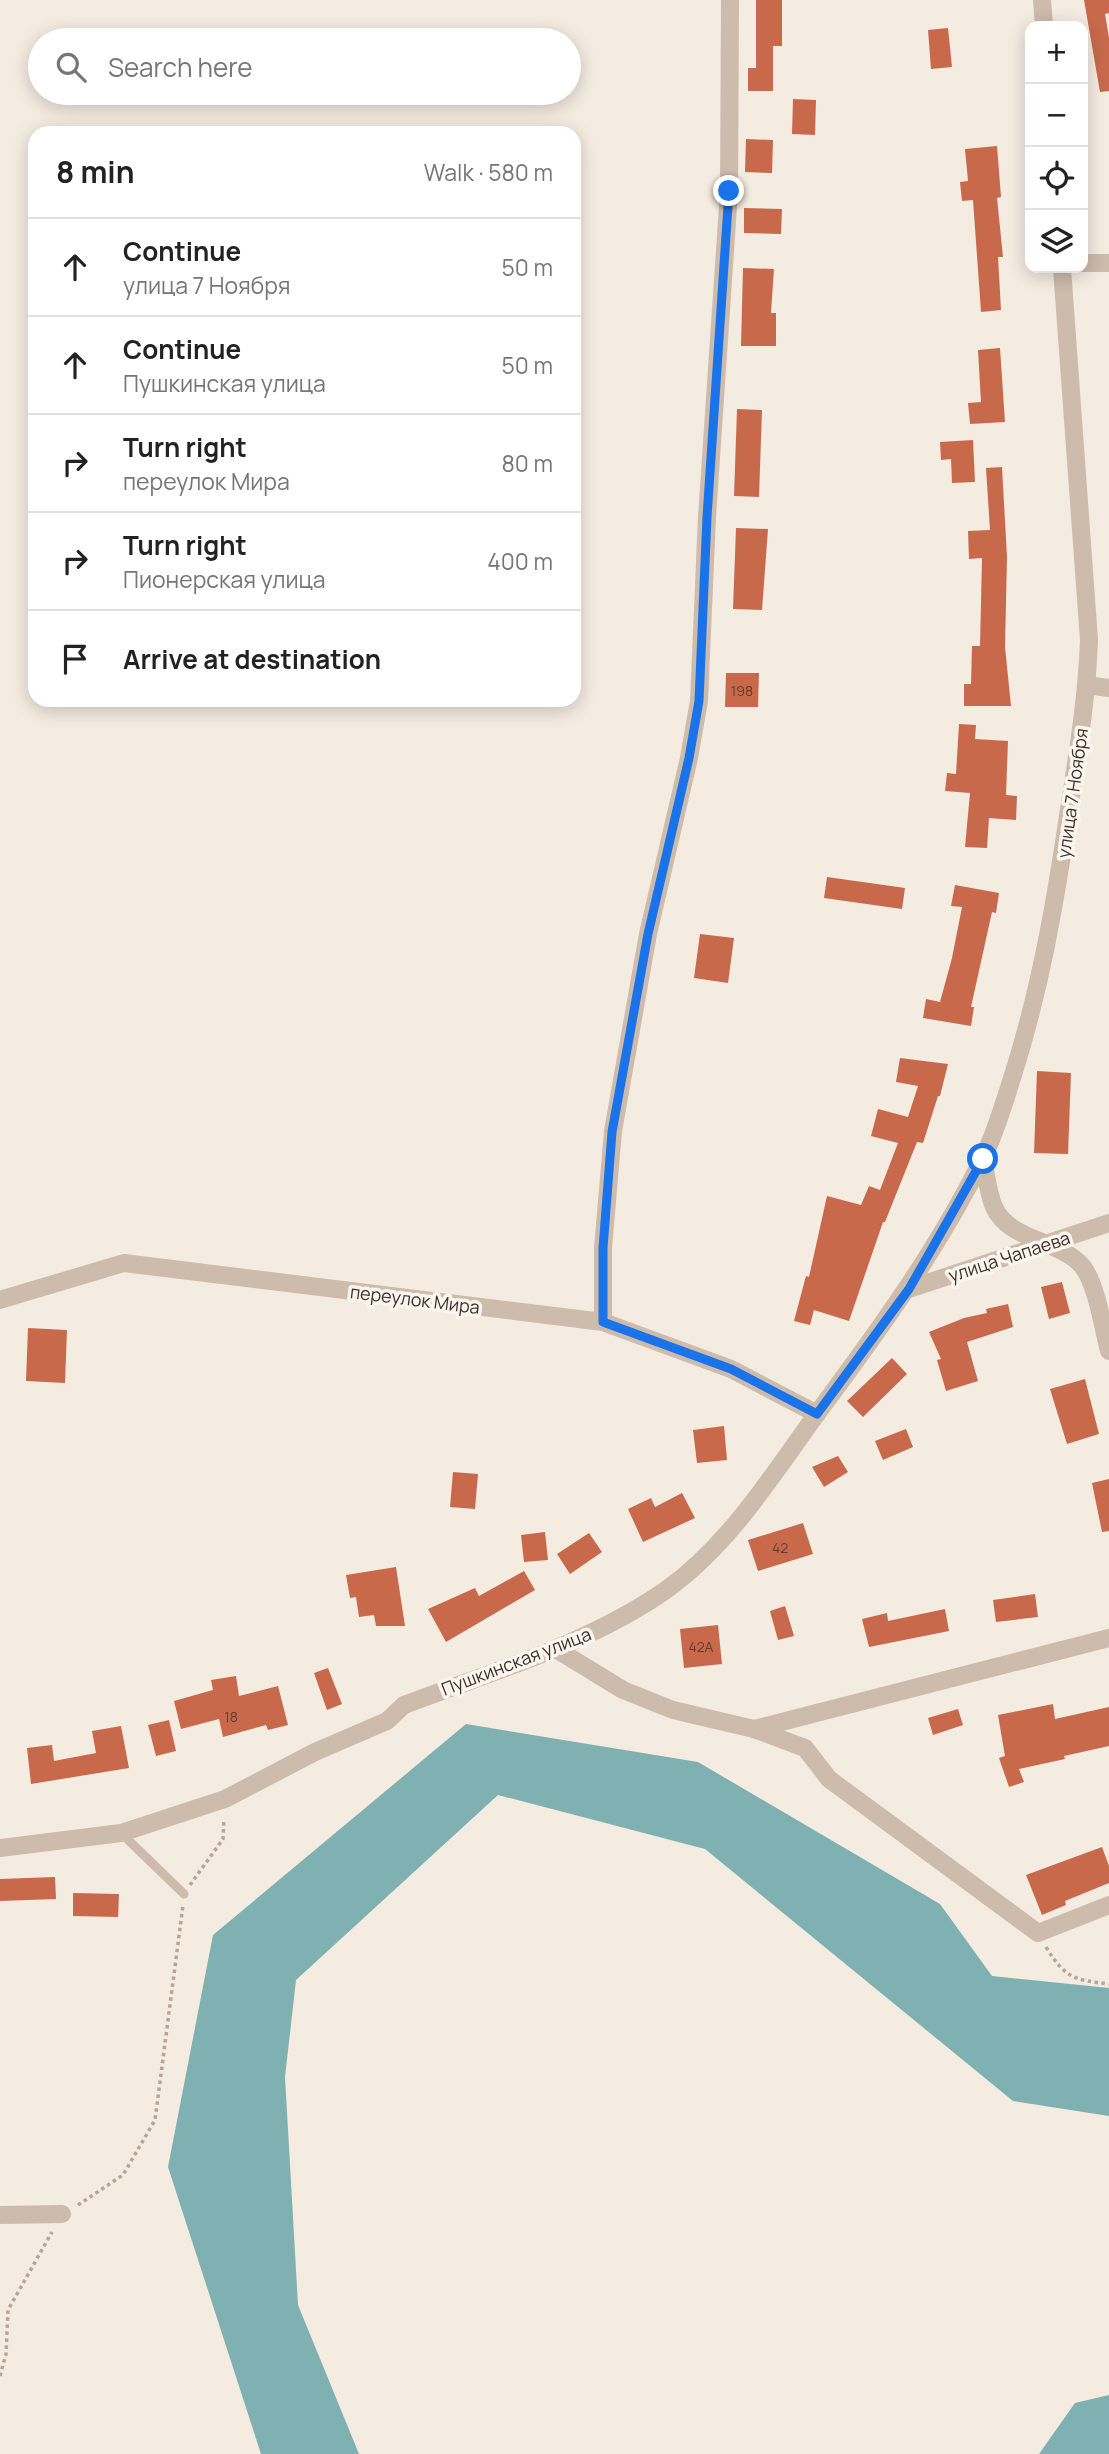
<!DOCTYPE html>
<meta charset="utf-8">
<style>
:root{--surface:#fff;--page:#f2f2f2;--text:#222;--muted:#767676;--line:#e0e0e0}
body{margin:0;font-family:Manrope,sans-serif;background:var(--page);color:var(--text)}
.controls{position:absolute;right:21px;top:21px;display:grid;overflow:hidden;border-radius:14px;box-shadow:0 4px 18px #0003}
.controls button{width:63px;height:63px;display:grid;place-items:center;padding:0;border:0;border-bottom:2px solid var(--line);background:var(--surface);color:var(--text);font:35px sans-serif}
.stop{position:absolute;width:21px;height:21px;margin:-16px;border:5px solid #1a73e8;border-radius:50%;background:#fff}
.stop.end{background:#1a73e8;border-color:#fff;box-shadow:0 2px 7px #0008}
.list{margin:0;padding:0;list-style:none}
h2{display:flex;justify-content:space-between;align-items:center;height:91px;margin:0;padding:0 28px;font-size:30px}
h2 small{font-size:23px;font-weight:400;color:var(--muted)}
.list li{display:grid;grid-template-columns:46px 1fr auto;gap:21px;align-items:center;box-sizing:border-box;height:98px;padding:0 28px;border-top:2px solid var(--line)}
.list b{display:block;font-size:26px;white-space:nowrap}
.list p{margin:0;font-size:23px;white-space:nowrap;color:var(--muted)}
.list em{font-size:23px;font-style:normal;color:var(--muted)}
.icon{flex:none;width:38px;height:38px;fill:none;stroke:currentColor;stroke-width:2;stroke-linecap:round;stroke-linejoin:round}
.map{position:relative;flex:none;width:1109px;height:2454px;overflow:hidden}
.search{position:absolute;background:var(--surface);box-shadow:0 4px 18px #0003;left:28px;top:28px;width:553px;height:77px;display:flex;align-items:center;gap:18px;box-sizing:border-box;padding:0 24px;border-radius:38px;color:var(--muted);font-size:26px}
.panel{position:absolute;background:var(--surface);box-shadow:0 4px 18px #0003;left:28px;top:126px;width:553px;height:581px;border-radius:21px}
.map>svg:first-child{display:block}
.water{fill:#7fb0b2}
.building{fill:#c8694b}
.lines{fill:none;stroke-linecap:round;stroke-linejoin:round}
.path{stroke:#b9a596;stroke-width:3.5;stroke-dasharray:3.5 3.5;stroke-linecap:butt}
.lane{stroke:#cdbbac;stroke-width:9}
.street{stroke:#cdbbac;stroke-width:18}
.route{stroke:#1a73e8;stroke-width:9}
.labels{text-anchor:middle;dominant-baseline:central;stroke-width:7;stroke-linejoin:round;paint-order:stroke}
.number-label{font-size:14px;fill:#5e3e33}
.street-label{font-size:18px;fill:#3b302b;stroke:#fbf5ee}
</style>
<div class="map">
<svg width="1109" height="2454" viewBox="0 0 1109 2454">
<rect width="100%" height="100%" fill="#f4ebe1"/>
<g class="water">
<polygon points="466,1724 698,1762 940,1904 992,1976 1109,1988 1109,2116 1013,2101 705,1849 498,1795 296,1980 285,2077 298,2305 359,2454 261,2454 168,2167 213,1935"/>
<polygon points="1109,2395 1109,2454 1039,2454 1075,2403"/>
</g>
<g class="building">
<polygon points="756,0 782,0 782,46 773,46 773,91 748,91 748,68 756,68"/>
<polygon points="1084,0 1109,0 1109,13 1105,14 1109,38 1109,91 1100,92"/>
<polygon points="948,28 952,67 931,69 928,30"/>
<polygon points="793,99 816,100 815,135 792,134"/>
<polygon points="746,139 773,140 772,173 745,172"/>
<polygon points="997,146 1001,197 997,198 1003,257 998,257 1001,310 981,312 973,200 962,201 960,182 968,181 965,149"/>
<polygon points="744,208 782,209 781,234 744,233"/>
<polygon points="743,268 774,269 771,313 776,313 776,346 741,346"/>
<polygon points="1000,348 1005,422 970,424 968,403 981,402 978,350"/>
<polygon points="737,409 762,410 759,497 734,496"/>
<polygon points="973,440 975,482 952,483 951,459 941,460 940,442"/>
<polygon points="1002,467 1007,557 1005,647 1011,706 964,706 964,684 971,684 972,646 980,646 982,558 969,559 968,531 990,530 986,468"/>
<polygon points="736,528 768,529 762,610 733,609"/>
<polygon points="726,673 759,673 758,707 725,707"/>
<polygon points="959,724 976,725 975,739 1008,741 1006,795 1017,796 1016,820 989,818 987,848 965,847 970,793 945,791 947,773 956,774"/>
<polygon points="827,877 905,888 902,909 824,898"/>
<polygon points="955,885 999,893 996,913 992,912 971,1007 974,1007 971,1026 923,1018 926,999 940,1002 952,958 962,907 951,906"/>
<polygon points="700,934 734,938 728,983 694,978"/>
<polygon points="900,1058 948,1064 940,1096 938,1096 923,1143 917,1142 885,1222 883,1222 849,1321 814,1310 810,1325 794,1321 806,1276 809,1277 827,1196 861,1205 869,1186 880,1190 898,1143 871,1136 878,1109 908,1117 918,1086 896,1082"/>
<polygon points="1037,1071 1071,1073 1068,1154 1034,1153"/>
<polygon points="1062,1282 1070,1313 1049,1319 1041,1287"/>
<polygon points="1008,1304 1013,1327 967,1342 978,1381 946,1391 937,1360 941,1359 929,1332 964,1318 987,1313 986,1309"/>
<polygon points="28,1328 67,1330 65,1383 26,1381"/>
<polygon points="892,1358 907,1374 863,1417 847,1401"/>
<polygon points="1085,1379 1099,1434 1067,1444 1050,1389"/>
<polygon points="724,1426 727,1460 697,1463 693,1430"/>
<polygon points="906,1429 913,1447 883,1460 875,1441"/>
<polygon points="838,1456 848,1472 824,1487 812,1467"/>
<polygon points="453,1472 478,1474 475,1509 450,1507"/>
<polygon points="1109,1479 1109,1531 1102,1532 1092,1483"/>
<polygon points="682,1493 695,1518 643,1542 628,1509 651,1498 655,1507"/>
<polygon points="803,1523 813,1554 758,1571 748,1540"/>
<polygon points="545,1532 548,1560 524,1562 521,1535"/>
<polygon points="589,1533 602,1552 570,1574 557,1554"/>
<polygon points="396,1567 405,1626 376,1626 374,1615 359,1617 356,1597 350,1598 346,1575"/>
<polygon points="524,1571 535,1590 446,1642 428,1609 475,1588 479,1596"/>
<polygon points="1035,1594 1038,1617 996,1622 993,1600"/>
<polygon points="785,1606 794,1636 778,1640 770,1611"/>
<polygon points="945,1609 949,1631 869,1647 862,1619 887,1613 888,1621"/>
<polygon points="718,1625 722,1664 684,1668 680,1629"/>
<polygon points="328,1668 342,1704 327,1710 314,1673"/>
<polygon points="236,1676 239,1696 278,1686 288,1725 268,1730 266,1725 223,1737 219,1719 181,1729 174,1701 213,1690 211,1680"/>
<polygon points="1053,1704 1055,1719 1109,1707 1109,1746 1064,1756 1065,1759 1019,1769 1024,1782 1009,1787 999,1758 1005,1756 998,1715"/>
<polygon points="958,1709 963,1725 933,1735 928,1718"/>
<polygon points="169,1720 176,1751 156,1756 148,1725"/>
<polygon points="121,1726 129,1768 31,1784 27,1748 52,1745 54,1761 96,1753 92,1731"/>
<polygon points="1102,1847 1109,1866 1109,1883 1065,1901 1066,1905 1042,1915 1026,1875"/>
<polygon points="55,1877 56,1899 0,1901 0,1879"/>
<polygon points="73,1893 119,1894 118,1917 73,1916"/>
</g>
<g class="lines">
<g class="path">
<polyline points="190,1885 223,1839 224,1819"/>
<path d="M1046,1947c19,31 28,33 63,37"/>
<polyline points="78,2205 123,2175 155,2120 183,1905"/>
<polyline points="0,2376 6,2354 8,2310 52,2232"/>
</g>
<polyline class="lane" points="121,1833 184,1894"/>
<g class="street">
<polyline points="1042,0 1044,26"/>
<polyline points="1083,263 1109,263"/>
<polyline points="1087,685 1109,688"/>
<path d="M983,1159c3,15 5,34 11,48 16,35 66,32 89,60 14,19 20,61 26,84"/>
<polyline points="909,1289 1109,1223"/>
<polyline points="0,1300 124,1263 603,1322 731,1369 817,1414"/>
<polyline points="603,1322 603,1248 613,1131 648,934 689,758 699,701 707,517 729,191 730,0"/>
<polyline points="556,1649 623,1690 673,1710 754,1729 805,1748 829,1779 1038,1933 1109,1905"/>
<polyline points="754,1729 1109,1638"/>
<path d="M0,1848l121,-15 104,-34 90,-47 72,-31 17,-16c89,-34 183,-60 262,-115 63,-45 105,-113 150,-175 61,-82 121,-164 167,-257 13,-26 21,-55 30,-83 27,-85 42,-171 55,-259 9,-59 19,-117 21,-176l-27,-372"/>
<polyline points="0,2215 62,2214"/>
</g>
</g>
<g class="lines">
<polyline class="route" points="729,191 707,517 699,701 689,758 648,934 612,1132 603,1248 603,1322 731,1369 817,1414 909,1289 983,1159"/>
</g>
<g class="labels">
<g class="number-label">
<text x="742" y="690">198</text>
<text x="780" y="1547">42</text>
<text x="701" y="1646">42А</text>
<text x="231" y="1716">18</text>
</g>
<g class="street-label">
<text transform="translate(1072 793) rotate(-82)">улица 7 Ноября</text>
<text transform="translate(1009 1256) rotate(-18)">улица Чапаева</text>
<text transform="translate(415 1299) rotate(7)">переулок Мира</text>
<text transform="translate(516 1661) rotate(-21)">Пушкинская улица</text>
</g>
</g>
</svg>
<div class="controls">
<button>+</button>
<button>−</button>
<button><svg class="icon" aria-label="locate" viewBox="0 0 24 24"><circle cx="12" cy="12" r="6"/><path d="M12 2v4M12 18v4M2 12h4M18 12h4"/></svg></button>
<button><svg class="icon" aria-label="layers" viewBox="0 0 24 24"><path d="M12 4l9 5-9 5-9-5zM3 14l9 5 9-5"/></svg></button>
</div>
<div class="stop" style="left:983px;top:1159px"></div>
<div class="stop end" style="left:729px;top:191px"></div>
<div class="search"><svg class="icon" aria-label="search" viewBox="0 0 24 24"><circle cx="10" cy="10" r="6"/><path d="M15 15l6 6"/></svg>Search here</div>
<section class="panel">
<h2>8 min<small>Walk · 580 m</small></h2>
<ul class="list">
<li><svg class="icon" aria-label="ahead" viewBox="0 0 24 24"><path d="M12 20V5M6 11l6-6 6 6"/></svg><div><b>Continue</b><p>улица 7 Ноября</p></div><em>50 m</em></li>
<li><svg class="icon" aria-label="ahead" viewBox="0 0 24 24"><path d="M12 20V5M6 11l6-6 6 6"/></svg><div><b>Continue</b><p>Пушкинская улица</p></div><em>50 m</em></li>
<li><svg class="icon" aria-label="right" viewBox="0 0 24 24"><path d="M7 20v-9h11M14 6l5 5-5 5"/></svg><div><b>Turn right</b><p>переулок Мира</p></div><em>80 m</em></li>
<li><svg class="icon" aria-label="right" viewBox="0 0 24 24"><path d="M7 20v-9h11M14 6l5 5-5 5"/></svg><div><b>Turn right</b><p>Пионерская улица</p></div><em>400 m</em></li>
<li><svg class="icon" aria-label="arrive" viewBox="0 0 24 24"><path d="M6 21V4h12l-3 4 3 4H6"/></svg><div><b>Arrive at destination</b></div></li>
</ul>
</section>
</div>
